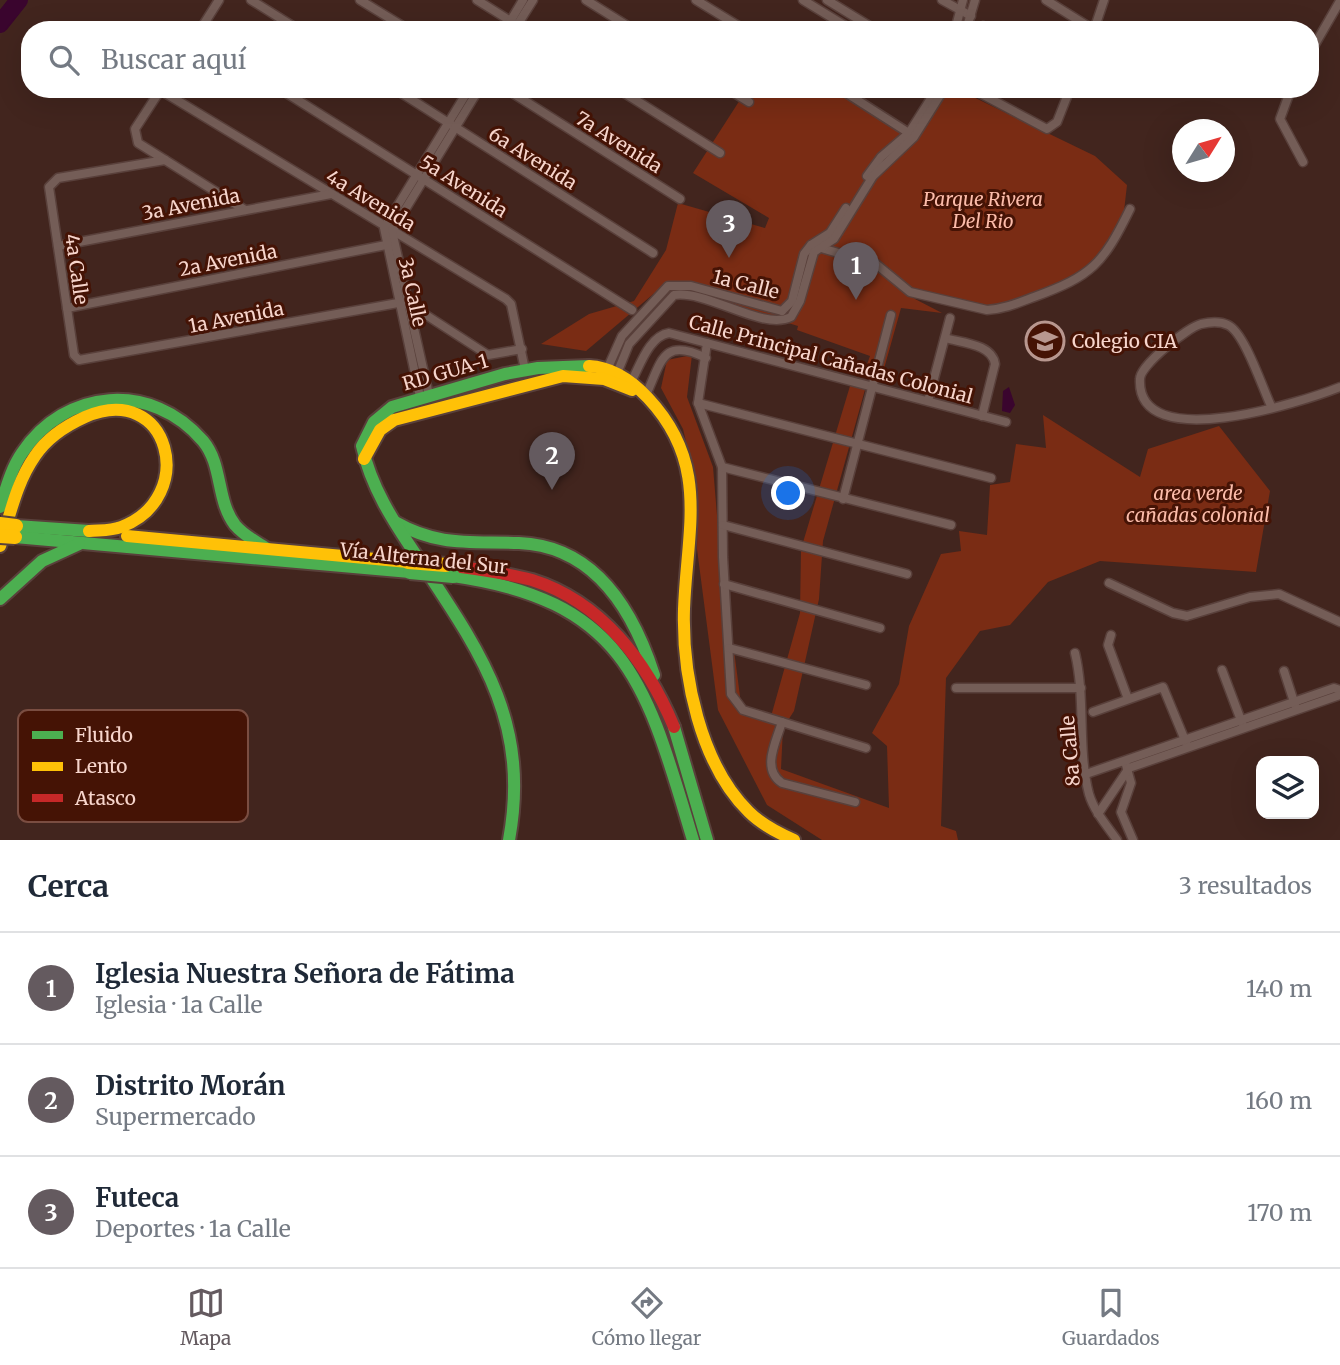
<!DOCTYPE html>
<html lang="es">
<meta charset="utf-8">
<style>
:root{--surface:#fff;--page:#f6f6f7;--text:#1f2937;--muted:#747a83;--line:#e0e1e3;--accent:#645a5f}
body{margin:0;font-family:Merriweather,serif;background:var(--page);color:var(--text)}
.controls{position:absolute;right:21px;bottom:21px;display:grid;overflow:hidden;border-radius:14px;box-shadow:0 7px 28px #0002}
.controls button{width:63px;height:63px;display:grid;place-items:center;padding:0;border:0;border-bottom:2px solid var(--line);background:var(--surface);color:var(--text);font:35px sans-serif}
.compass{position:absolute;left:1172px;top:119px;width:63px;height:63px;border-radius:50%;background:var(--surface);box-shadow:0 7px 28px #0002;rotate:53deg}
.you{position:absolute;left:789px;top:494px;width:24px;height:24px;margin:-18px;border:5px solid #fff;border-radius:50%;background:#1a73e8;box-shadow:0 0 0 10px #1a73e833}
.badge{display:grid;place-items:center;width:46px;height:46px;border-radius:50%;background:var(--accent);color:#fff;font-size:23px;font-weight:700}
.pin{position:absolute;translate:-50% -58px;filter:drop-shadow(0 2px 4px #0008)}
.pin::after{content:'';position:absolute;top:37px;width:24px;height:21px;background:inherit;clip-path:polygon(0 0,100% 0,50% 100%)}
.list{margin:0;padding:0;list-style:none}
h2{display:flex;justify-content:space-between;align-items:center;height:91px;margin:0;padding:0 28px;font-size:30px}
h2 small{font-size:23px;font-weight:400;color:var(--muted)}
.list li{display:grid;grid-template-columns:46px 1fr auto;gap:21px;align-items:center;box-sizing:border-box;height:112px;padding:0 28px;border-top:2px solid var(--line)}
.list b{display:block;font-size:26px;white-space:nowrap}
.list p{margin:0;font-size:23px;white-space:nowrap;color:var(--muted)}
.list em{font-size:23px;font-style:normal;color:var(--muted)}
.icon{flex:none;width:38px;height:38px;fill:none;stroke:currentColor;stroke-width:2;stroke-linecap:round;stroke-linejoin:round}
.map{position:relative;flex:none;width:1340px;height:840px;overflow:hidden}
.search{position:absolute;background:var(--surface);box-shadow:0 7px 28px #0002;left:21px;right:21px;top:21px;height:77px;display:flex;align-items:center;gap:18px;box-sizing:border-box;padding:0 24px;border-radius:28px;color:var(--muted);font-size:26px}
.sheet{height:427px;background:var(--surface)}
nav{display:flex;justify-content:space-around;align-items:center;box-sizing:border-box;height:98px;border-top:2px solid var(--line);background:var(--surface);font-size:19px;color:var(--muted)}
nav a{display:grid;justify-items:center;gap:4px}
nav .on{color:var(--accent)}
.map>svg:first-child{display:block}
.green{fill:#7a2c14}
.water{fill:#3a052e}
.lines{fill:none;stroke-linecap:round;stroke-linejoin:round}
.river{stroke:#3a052e;stroke-width:18}
.street-casing{stroke:#59403b;stroke-width:11}
.fast-casing{stroke:#59403b;stroke-width:16}
.slow-casing{stroke:#59403b;stroke-width:16}
.jam-casing{stroke:#59403b;stroke-width:16}
.street{stroke:#745d57;stroke-width:8}
.fast{stroke:#4caf50;stroke-width:12}
.slow{stroke:#ffc107;stroke-width:12}
.jam{stroke:#c62828;stroke-width:12}
.fast-bridge-casing{stroke:#59403b;stroke-width:18;stroke-linecap:butt}
.slow-bridge-casing{stroke:#59403b;stroke-width:18;stroke-linecap:butt}
.fast-bridge{stroke:#4caf50;stroke-width:14}
.slow-bridge{stroke:#ffc107;stroke-width:14}
.labels{text-anchor:middle;dominant-baseline:central;stroke-width:6;stroke-linejoin:round;paint-order:stroke}
.street-label{font-size:19px;fill:#f7d5cc;stroke:#451305}
.park-label{font-size:19px;font-style:italic;fill:#fcbcaa;stroke:#451305}
.poi-label{font-size:19px;fill:#f7d5cc;stroke:#451305;text-anchor:start}
.key{fill:#451305;stroke:#7a4d41;stroke-width:2}
.key-label{font-size:19px;fill:#f7d5cc}
</style>
<div class="map">
<svg width="1340" height="840" viewBox="0 0 1340 840">
<rect width="100%" height="100%" fill="#42251e"/>
<g class="green">
<path d="M747,89h93l74,51 30,-50h15l136,66 32,29 -3,26 2,13c-9,13 -18,29 -29,40 -28,26 -77,44 -115,44 -27,0 -59,-13 -83,-25l16,16 27,14 -41,-5 -19,68 -18,-3 6,-17 -73,-26 1,-4 -134,-41 -78,66 -45,-7 48,-30 45,-13 32,-51 12,-47 87,25 4,-10 -76,-45z"/>
<polygon points="692,355 687,397 713,467 718,527 741,704 770,720 800,613 801,549 850,386 866,386 823,541 819,599 794,711 783,728 781,769 889,808 887,746 872,733 899,684 909,626 941,554 961,551 959,531 987,535 990,485 1010,482 1016,444 1046,448 1043,415 1140,477 1148,449 1219,426 1270,491 1256,572 1100,561 1048,582 1010,625 980,631 946,678 941,826 956,831 958,840 822,840 767,805 718,710 697,549 698,491 683,429 661,388 667,360"/>
</g>
<polygon class="water" points="1009,387 1015,405 1010,413 1002,411 1003,391"/>
<g class="lines">
<polyline class="river" points="0,24 19,0"/>
<defs>
<g id="street">
<polyline points="251,0 299,30"/>
<polyline points="360,0 409,30"/>
<polyline points="477,0 525,30"/>
<polyline points="586,0 634,30"/>
<polyline points="696,0 745,30"/>
<polyline points="803,0 852,30"/>
<polyline points="827,0 876,30"/>
<polyline points="942,0 971,16"/>
<polyline points="1046,0 1094,30 1104,0"/>
<polyline points="983,26 988,30"/>
<polyline points="516,27 533,0"/>
<polyline points="200,30 219,0"/>
<polyline points="505,30 523,0"/>
<polyline points="955,30 963,0"/>
<polyline points="966,30 975,0"/>
<polyline points="1310,53 1340,1"/>
<polyline points="161,89 135,129 138,143 245,210"/>
<polyline points="280,89 632,310"/>
<polyline points="395,89 653,253"/>
<polyline points="506,89 680,199"/>
<polyline points="618,89 720,153"/>
<polyline points="728,89 749,102"/>
<polyline points="840,89 912,135"/>
<polyline points="972,89 1047,129 1057,122 1070,89"/>
<polyline points="1291,89 1280,119 1303,162"/>
<polyline points="160,90 506,299 511,304 524,365"/>
<polyline points="165,160 58,178 49,187 74,355 79,360 398,303 409,304 488,355 522,349"/>
<polyline points="867,176 881,157 909,133 937,89"/>
<path d="M811,245l65,19 34,28 77,18c17,-1 31,-7 47,-13 58,-21 69,-33 96,-88"/>
<polyline points="58,246 331,194"/>
<polyline points="67,308 391,244"/>
<polyline points="782,311 792,301 804,254 811,245 830,233 846,208"/>
<path d="M945,338c17,5 47,6 50,26l-13,52"/>
<polyline points="707,343 698,403 722,467 723,557 731,694 743,710 866,748"/>
<polyline points="605,374 622,336 668,286 691,286 782,311"/>
<path d="M616,376l13,-32 45,-49c34,-5 88,36 117,22l9,-16 14,-49 20,-13 39,-63 41,-39 30,-48"/>
<path d="M631,382c9,-16 18,-46 38,-49l337,89"/>
<polyline points="429,395 392,231 479,89"/>
<path d="M646,395c16,-35 17,-58 60,-37"/>
<polyline points="420,397 384,228 469,89"/>
<polyline points="928,401 950,318"/>
<polyline points="698,403 991,478"/>
<path d="M1272,408c-9,-18 -27,-75 -44,-83 -8,-4 -19,-3 -27,-1 -14,4 -61,41 -61,55 -4,77 162,23 200,8"/>
<polyline points="722,467 951,525"/>
<polyline points="843,499 891,315"/>
<polyline points="723,525 907,574"/>
<polyline points="1109,583 1173,613 1187,616 1250,597 1279,594 1340,622"/>
<polyline points="724,584 880,628"/>
<polyline points="1111,635 1108,645 1128,699"/>
<polyline points="729,648 866,685"/>
<path d="M1075,653c11,46 2,95 14,141 5,17 18,32 28,46"/>
<polyline points="1222,670 1242,723"/>
<polyline points="1284,671 1295,705"/>
<polyline points="956,688 1081,688"/>
<polyline points="1093,712 1163,687 1187,745"/>
<path d="M782,722c-6,20 -21,47 0,61l73,19"/>
<polyline points="1126,765 1131,783 1121,812 1133,840"/>
<polyline points="1086,774 1334,688 1340,690"/>
<polyline points="1098,814 1129,768 1340,695"/>
</g>
<g id="fast">
<path d="M0,507c6,-18 11,-38 22,-54 43,-65 130,-72 181,-12 20,24 13,59 32,84 9,11 22,17 34,25"/>
<path d="M395,522c44,25 76,19 124,21 76,3 114,67 135,132"/>
<polyline points="16,526 89,531"/>
<polyline points="15,537 410,572"/>
<path d="M453,576c176,25 194,111 240,264"/>
<polyline points="0,599 42,561 79,544"/>
<polyline points="674,727 707,840"/>
<path d="M509,840c22,-120 -30,-190 -93,-285 -23,-34 -45,-68 -54,-109l12,-24 18,-15 113,-33 33,-6 51,-2"/>
</g>
<g id="slow">
<path d="M589,366c23,1 43,15 59,32 62,66 39,130 36,211 -2,66 16,155 65,203 13,13 29,21 45,28"/>
<polyline points="364,459 380,430 394,420 563,376 604,379 632,390"/>
<polyline points="127,536 408,562"/>
<path d="M0,546c10,-30 16,-63 35,-90 12,-18 30,-30 50,-39 85,-37 114,81 36,110 -10,4 -22,3 -32,4"/>
</g>
<path id="jam" d="M446,565c29,4 57,7 86,15 70,22 115,82 142,147"/>
</defs>
<use href="#street" class="street-casing"/>
<use href="#fast" class="fast-casing"/>
<use href="#slow" class="slow-casing"/>
<use href="#jam" class="jam-casing"/>
<use href="#street" class="street"/>
<use href="#fast" class="fast"/>
<use href="#slow" class="slow"/>
<use href="#jam" class="jam"/>
<defs>
<polyline id="fast-bridge" points="410,572 453,576"/>
<g id="slow-bridge">
<polyline points="0,524 16,526"/>
<polyline points="0,536 15,537"/>
<polyline points="408,562 446,565"/>
</g>
</defs>
<use href="#fast-bridge" class="fast-bridge-casing"/>
<use href="#slow-bridge" class="slow-bridge-casing"/>
<use href="#fast-bridge" class="fast-bridge"/>
<use href="#slow-bridge" class="slow-bridge"/>
</g>
<defs>
<symbol id="school-ring" viewBox="-11 -11 22 22"><circle r="9.5" fill="#451305" stroke="#b8978f" stroke-width="1.5"/><path d="M0-5L7-2L0 1L-7-2ZM-4 1L0 2.5L4 1V4Q0 6-4 4Z" fill="#b8978f"/></symbol>
</defs>
<g fill-rule="evenodd">
<use href="#school-ring" x="1023" y="319" width="44" height="44"/>
</g>
<g class="labels">
<g class="street-label">
<text transform="translate(619 142) rotate(32)">7a Avenida</text>
<text transform="translate(533 158) rotate(32)">6a Avenida</text>
<text transform="translate(464 186) rotate(32)">5a Avenida</text>
<text transform="translate(371 200) rotate(31)">4a Avenida</text>
<text transform="translate(191 204) rotate(-11)">3a Avenida</text>
<text transform="translate(228 260) rotate(-11)">2a Avenida</text>
<text transform="translate(77 269) rotate(82)">4a Calle</text>
<text transform="translate(746 284) rotate(14)">1a Calle</text>
<text transform="translate(413 292) rotate(78)">3a Calle</text>
<text transform="translate(236 317) rotate(-11)">1a Avenida</text>
<text transform="translate(831 359) rotate(15)">Calle Principal Cañadas Colonial</text>
<text transform="translate(445 372) rotate(-16)">RD GUA-1</text>
<text transform="translate(424 558) rotate(6)">Vía Alterna del Sur</text>
<text transform="translate(1070 751) rotate(-95)">8a Calle</text>
</g>
<g class="park-label">
<text x="983" y="199">Parque Rivera<tspan x="983" dy="22">Del Rio</tspan></text>
<text x="1198" y="493">area verde<tspan x="1198" dy="22">cañadas colonial</tspan></text>
</g>
<g class="poi-label">
<text x="1072" y="341">Colegio CIA</text>
</g>
</g>
<rect x="18" y="710" width="230" height="112" rx="10" class="key"/>
<rect x="32" y="731" width="31" height="8" fill="#4caf50"/>
<rect x="32" y="762" width="31" height="9" fill="#ffc107"/>
<rect x="32" y="794" width="31" height="8" fill="#c62828"/>
<g class="key-label">
<text x="75" y="742">Fluido</text>
<text x="75" y="773">Lento</text>
<text x="75" y="805">Atasco</text>
</g>
</svg>
<div class="controls">
<button><svg class="icon" aria-label="layers" viewBox="0 0 24 24"><path d="M12 4l9 5-9 5-9-5zM3 14l9 5 9-5"/></svg></button>
</div>
<svg class="compass" viewBox="-18 -18 36 36"><path d="M0-13l5 13h-10z" fill="#e53935"/><path d="M0 13l5-13h-10z" fill="#747a83"/></svg>
<div class="you"></div>
<div class="pin badge" style="left:856px;top:300px">1</div>
<div class="pin badge" style="left:552px;top:490px">2</div>
<div class="pin badge" style="left:729px;top:258px">3</div>
<div class="search"><svg class="icon" aria-label="search" viewBox="0 0 24 24"><circle cx="10" cy="10" r="6"/><path d="M15 15l6 6"/></svg>Buscar aquí</div>
</div>
<section class="sheet">
<h2>Cerca<small>3 resultados</small></h2>
<ul class="list">
<li><span class="badge">1</span><div><b>Iglesia Nuestra Señora de Fátima</b><p>Iglesia · 1a Calle</p></div><em>140 m</em></li>
<li><span class="badge">2</span><div><b>Distrito Morán</b><p>Supermercado</p></div><em>160 m</em></li>
<li><span class="badge">3</span><div><b>Futeca</b><p>Deportes · 1a Calle</p></div><em>170 m</em></li>
</ul>
</section>
<nav>
<a class="on"><svg class="icon" aria-label="map" viewBox="0 0 24 24"><path d="M3 6l6-2 6 2 6-2v14l-6 2-6-2-6 2zM9 4v14M15 6v14"/></svg>Mapa</a>
<a><svg class="icon" aria-label="directions" viewBox="0 0 24 24"><path d="M12 3l9 9-9 9-9-9zM9 14v-3h6M13 9l2 2-2 2"/></svg>Cómo llegar</a>
<a><svg class="icon" aria-label="saved" viewBox="0 0 24 24"><path d="M7 4h10v16l-5-4-5 4z"/></svg>Guardados</a>
</nav>
